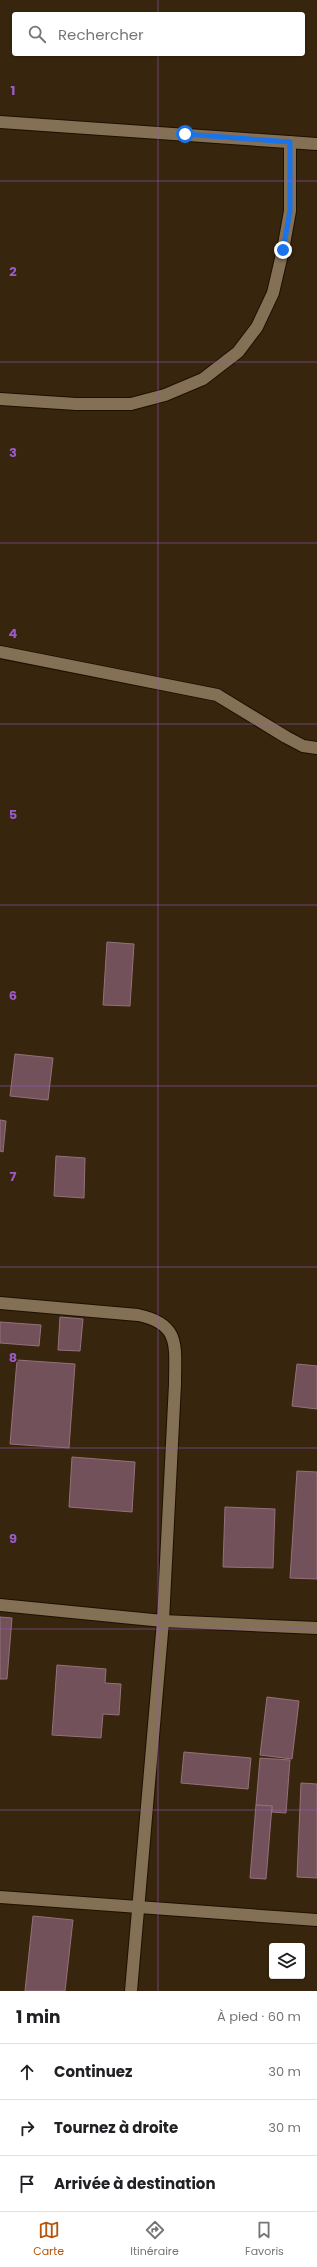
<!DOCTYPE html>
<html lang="fr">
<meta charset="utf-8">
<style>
:root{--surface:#fff;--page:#f6f6f6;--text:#202124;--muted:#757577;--line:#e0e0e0;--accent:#b45309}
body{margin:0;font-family:Poppins,sans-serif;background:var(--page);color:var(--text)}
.controls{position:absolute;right:12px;bottom:12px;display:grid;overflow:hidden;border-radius:4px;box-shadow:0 1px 3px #0004}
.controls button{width:36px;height:36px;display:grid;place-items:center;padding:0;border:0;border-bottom:1px solid var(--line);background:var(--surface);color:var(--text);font:20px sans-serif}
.stop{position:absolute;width:12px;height:12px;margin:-9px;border:3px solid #1a73e8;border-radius:50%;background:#fff}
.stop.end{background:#1a73e8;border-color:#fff;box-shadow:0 1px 4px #0008}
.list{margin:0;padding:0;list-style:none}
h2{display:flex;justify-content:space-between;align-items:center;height:52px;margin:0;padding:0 16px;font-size:17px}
h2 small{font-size:13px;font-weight:400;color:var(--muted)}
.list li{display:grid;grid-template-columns:26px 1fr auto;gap:12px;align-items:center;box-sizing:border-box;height:56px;padding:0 16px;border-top:1px solid var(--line)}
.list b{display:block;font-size:15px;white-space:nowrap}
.list em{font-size:13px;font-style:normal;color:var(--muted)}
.icon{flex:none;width:22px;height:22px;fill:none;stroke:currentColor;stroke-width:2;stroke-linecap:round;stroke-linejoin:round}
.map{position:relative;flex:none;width:317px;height:1991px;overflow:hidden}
.search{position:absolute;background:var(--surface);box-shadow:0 1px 3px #0004;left:12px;right:12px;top:12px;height:44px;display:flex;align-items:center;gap:10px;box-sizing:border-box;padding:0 14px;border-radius:4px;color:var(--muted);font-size:15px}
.sheet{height:220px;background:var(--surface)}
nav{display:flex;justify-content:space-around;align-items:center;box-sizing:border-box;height:56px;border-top:1px solid var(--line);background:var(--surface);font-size:11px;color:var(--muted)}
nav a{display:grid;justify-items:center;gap:2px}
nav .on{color:var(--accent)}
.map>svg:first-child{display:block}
.building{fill:#72515b;stroke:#93717b}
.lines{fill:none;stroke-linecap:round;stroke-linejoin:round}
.street-casing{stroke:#1e0f00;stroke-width:14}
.street{stroke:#837055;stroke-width:12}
.route{stroke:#1a73e8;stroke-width:5}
.grid{fill:none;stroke:#995bc6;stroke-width:1;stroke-opacity:0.55}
.grid-label{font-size:13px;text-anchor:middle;font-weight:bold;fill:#995bc6;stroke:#37260d;stroke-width:3;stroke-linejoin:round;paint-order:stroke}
</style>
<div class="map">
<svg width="317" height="1991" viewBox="0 0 317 1991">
<rect width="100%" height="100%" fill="#37260d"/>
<g class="building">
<polygon points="107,942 134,944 130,1006 103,1005"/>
<polygon points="15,1054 53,1058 48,1100 10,1096"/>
<polygon points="0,1120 6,1121 3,1152 0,1151"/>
<polygon points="56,1156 85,1158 84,1198 54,1196"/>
<polygon points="60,1317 83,1319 80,1351 58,1350"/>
<polygon points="0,1322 41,1325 39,1346 0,1343"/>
<polygon points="17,1360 75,1364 69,1448 10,1444"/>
<polygon points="297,1364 317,1366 317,1409 292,1406"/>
<polygon points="72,1457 135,1462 132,1512 69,1507"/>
<polygon points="297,1471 317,1472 317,1579 290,1578"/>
<polygon points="225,1507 275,1509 273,1568 223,1567"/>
<polygon points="0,1617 12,1618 7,1679 0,1679"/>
<polygon points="57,1665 106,1669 105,1683 121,1684 119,1715 103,1714 101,1738 52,1735"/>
<polygon points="267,1697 299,1701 292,1759 260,1755"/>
<polygon points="184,1752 251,1758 248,1789 181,1783"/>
<polygon points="260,1758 290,1760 286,1813 272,1812 272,1806 256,1805"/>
<polygon points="301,1783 317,1784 317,1878 297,1877"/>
<polygon points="256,1805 272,1806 266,1879 250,1878"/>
<polygon points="33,1916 73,1920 65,1991 25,1991"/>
</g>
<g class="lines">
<defs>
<g id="street">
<polyline points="0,122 317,144"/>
<polyline points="0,399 76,404 131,404 165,395 203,379 238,352 257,327 273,293 283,250 290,211 290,142"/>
<polyline points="0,652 217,695 286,737 303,746 317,748"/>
<path d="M0,1303l138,12c43,9 37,31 37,69l-12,237 -32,370"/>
<polyline points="0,1605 163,1621 317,1628"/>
<polyline points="0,1897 317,1920"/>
</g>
</defs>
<use href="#street" class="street-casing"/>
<use href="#street" class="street"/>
</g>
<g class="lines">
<polyline class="route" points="185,134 290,142 290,211 283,250"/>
</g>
<path class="grid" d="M158,0v14M158,54v1937M0,181h317M0,362h317M0,543h317M0,724h317M0,905h317M0,1086h317M0,1267h317M0,1448h317M0,1629h317M0,1810h317"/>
<g class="grid-label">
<text x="13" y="95">1</text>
<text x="13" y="276">2</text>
<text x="13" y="457">3</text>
<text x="13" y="638">4</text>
<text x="13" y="819">5</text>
<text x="13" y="1000">6</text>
<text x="13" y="1181">7</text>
<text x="13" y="1362">8</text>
<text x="13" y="1543">9</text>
</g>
</svg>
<div class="controls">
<button><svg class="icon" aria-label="layers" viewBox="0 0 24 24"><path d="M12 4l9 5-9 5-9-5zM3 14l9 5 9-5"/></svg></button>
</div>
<div class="stop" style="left:185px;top:134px"></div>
<div class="stop end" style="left:283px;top:250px"></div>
<div class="search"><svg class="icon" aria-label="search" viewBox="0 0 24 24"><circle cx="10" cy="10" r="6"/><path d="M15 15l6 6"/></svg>Rechercher</div>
</div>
<section class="sheet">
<h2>1 min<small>À pied · 60 m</small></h2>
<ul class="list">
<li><svg class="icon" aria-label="ahead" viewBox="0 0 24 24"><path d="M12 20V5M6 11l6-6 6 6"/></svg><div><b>Continuez</b></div><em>30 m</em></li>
<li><svg class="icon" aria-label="right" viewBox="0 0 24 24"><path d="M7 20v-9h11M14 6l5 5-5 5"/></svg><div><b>Tournez à droite</b></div><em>30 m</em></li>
<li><svg class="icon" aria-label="arrive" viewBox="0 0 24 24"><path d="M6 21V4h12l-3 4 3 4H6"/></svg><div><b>Arrivée à destination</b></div></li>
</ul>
</section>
<nav>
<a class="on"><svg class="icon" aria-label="map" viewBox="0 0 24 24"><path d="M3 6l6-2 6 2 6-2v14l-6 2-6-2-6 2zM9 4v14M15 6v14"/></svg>Carte</a>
<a><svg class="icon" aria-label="directions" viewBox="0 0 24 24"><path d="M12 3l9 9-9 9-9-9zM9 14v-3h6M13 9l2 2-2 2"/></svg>Itinéraire</a>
<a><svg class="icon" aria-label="saved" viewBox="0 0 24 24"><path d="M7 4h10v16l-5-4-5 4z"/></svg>Favoris</a>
</nav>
